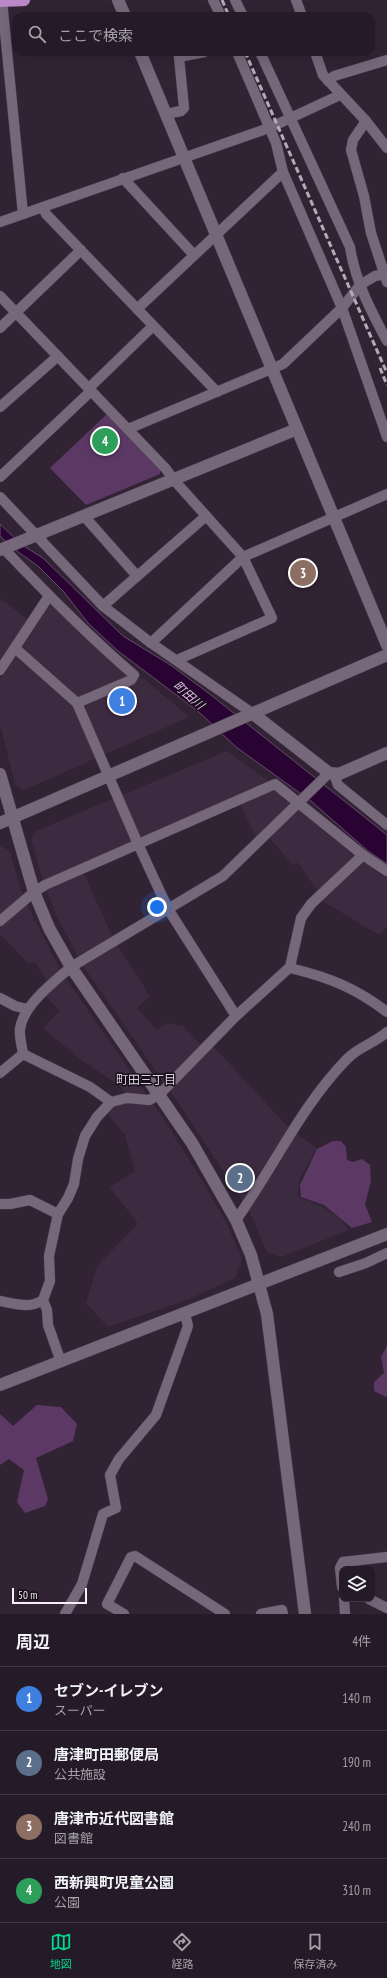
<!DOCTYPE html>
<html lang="ja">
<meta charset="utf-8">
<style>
:root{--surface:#251a27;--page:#312733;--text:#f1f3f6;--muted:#a3a1a7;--line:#423844;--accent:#00d98c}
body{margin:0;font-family:"PT Sans Narrow","Noto Sans JP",sans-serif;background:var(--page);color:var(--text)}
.controls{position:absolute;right:12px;bottom:12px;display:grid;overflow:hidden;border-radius:8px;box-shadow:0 4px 16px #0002}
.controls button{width:36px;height:36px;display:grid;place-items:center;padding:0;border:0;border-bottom:1px solid var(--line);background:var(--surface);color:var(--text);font:20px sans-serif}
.scale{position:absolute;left:12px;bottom:10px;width:75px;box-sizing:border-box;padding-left:4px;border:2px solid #f7eefa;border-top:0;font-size:11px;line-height:14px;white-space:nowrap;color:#f7eefa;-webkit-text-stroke:3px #150f17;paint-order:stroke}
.you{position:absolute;left:157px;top:907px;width:14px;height:14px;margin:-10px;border:3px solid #fff;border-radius:50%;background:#1a73e8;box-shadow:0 0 0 6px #1a73e833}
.badge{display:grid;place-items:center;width:26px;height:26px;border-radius:50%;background:var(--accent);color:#fff;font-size:13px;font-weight:700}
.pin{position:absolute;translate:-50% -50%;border:2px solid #fff;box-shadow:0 1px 4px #0006}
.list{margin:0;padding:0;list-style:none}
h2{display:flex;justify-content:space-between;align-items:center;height:52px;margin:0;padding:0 16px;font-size:17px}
h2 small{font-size:13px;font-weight:400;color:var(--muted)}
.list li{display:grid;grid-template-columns:26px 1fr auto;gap:12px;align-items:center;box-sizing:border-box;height:64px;padding:0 16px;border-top:1px solid var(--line)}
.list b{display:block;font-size:15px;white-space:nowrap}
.list p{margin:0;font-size:13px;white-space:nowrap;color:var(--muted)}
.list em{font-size:13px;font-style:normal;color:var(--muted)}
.icon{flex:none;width:22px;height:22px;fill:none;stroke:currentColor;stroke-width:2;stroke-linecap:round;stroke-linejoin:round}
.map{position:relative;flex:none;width:387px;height:1614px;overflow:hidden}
.search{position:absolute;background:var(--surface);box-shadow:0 4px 16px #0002;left:12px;right:12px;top:12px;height:44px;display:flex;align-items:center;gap:10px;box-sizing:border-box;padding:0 14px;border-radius:12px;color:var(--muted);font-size:15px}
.sheet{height:308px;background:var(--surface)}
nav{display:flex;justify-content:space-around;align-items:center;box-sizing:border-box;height:56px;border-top:1px solid var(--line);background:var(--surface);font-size:11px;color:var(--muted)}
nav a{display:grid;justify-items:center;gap:2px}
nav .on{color:var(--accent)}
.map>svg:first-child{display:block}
.built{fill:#3c2a41}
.green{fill:#5c3965}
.water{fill:#290332;stroke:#674a6e}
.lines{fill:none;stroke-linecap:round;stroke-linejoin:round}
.street-casing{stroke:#4a3e4d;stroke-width:11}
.secondary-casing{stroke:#4a3e4d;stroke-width:13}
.primary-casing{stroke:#4a3e4d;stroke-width:13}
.street{stroke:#77677b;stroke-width:10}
.secondary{stroke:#77677b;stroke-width:12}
.primary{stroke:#ba87c7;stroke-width:12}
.rail{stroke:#b5aab8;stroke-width:3;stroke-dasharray:6 3;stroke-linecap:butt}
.labels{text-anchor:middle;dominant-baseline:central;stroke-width:3;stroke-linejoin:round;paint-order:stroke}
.water-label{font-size:12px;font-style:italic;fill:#e8aef6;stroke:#150f17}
.neighbourhood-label{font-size:12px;fill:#e0cee4;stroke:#150f17}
</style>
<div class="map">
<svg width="387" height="1614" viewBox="0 0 387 1614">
<rect width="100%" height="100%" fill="#312334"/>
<g class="built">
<polygon points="0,598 28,620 0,663"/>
<polygon points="51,604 136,679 143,678 189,717 24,790 15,784 0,724 0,679 46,605"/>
<polygon points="227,751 266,779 387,874 387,927 379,935 312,895 317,890 297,862 293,865 265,833 256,838 237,796 80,865 114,940 150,996 137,1008 157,1030 167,1023 183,1026 207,1051 213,1046 290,1129 317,1148 299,1180 298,1197 323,1207 339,1218 349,1230 281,1257 267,1252 252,1217 226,1175 177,1101 83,966 58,919 44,884 31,839 36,831"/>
<polygon points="0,845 10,852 22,894 60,970 163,1118 203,1182 228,1226 242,1259 235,1278 192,1298 108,1327 86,1303 97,1266 138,1224 110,1187 135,1171 125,1135 107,1112 112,1106 130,1100 119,1085 80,1059 43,1028 60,1011 41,991 49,984 35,962 28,963 0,934"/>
</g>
<g class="green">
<polygon points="107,414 160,470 160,474 86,505 50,468"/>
<polygon points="333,1141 341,1141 346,1147 347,1160 353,1162 362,1159 370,1165 371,1181 365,1204 372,1222 352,1228 324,1205 301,1197 300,1185 317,1149"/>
<polygon points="387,1346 387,1396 386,1397 374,1391 374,1382 384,1373 381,1357"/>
<polygon points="37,1405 61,1407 77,1424 73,1441 36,1458 48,1499 45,1506 25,1513 17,1502 24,1470 9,1459 0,1465 0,1414 13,1426"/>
</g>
<polygon class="water" points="0,524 22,545 43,558 123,636 172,666 211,695 387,835 387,864 368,851 311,801 236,747 199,712 118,651 88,623 64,592 38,566 14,549 0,536"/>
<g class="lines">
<defs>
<g id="street">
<polyline points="213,0 221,16"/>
<polyline points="235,0 243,16"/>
<polyline points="296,0 302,16"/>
<polyline points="2,1 23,214"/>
<polyline points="237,52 276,143 283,172 342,308 387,437"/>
<path d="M260,52l90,195c5,34 21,64 37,94"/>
<polyline points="315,52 323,75 366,121 387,148"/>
<polyline points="328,81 334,76 387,60"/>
<polyline points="166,114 181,111 184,108 179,57 204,52"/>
<polyline points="366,121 353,140 351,150 364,196 371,233 387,282"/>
<polyline points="123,178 193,254"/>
<polyline points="43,207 46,214 217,392"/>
<polyline points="0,222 269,128 340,95"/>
<polyline points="0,296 166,469 173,479 243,557 272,618 177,660"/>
<polyline points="137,309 283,172"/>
<polyline points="0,328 81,250"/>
<polyline points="89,388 153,326"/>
<polyline points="0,407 58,356"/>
<polyline points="128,429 283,364 342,308 360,285 375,276 387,274"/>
<polyline points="0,477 91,391"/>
<polyline points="0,497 103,606 151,643 252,713"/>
<polyline points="84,516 137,576"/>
<path d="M3,548c42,44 84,87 131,127l-3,5 -54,23"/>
<polyline points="103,606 206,516"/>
<polyline points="151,643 243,557 387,494"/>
<polyline points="15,648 77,703 138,844 168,909 236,1016"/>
<polyline points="0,670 49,596"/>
<polyline points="334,774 338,785 387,825"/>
<polyline points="0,921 34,892 45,885 275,784 363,855 387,871"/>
<path d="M290,967l4,2c37,9 63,20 93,43"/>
<polyline points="0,998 15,1006 27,1009"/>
<path d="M23,1054c-1,-8 -4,-18 -3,-25 3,-24 34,-47 51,-62l152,-91 106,-103"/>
<polyline points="23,1054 90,1087 111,1102"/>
<polyline points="0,1073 23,1054"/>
<polyline points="0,1204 10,1204 30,1200 58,1214"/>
<path d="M236,1220c38,-53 65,-114 111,-161 11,-12 28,-16 40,-27"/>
<polyline points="339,1272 366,1263 387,1253"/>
<path d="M0,1301c15,3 30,8 43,-1"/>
<polyline points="61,1362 48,1325 47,1310 43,1300 50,1281 49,1256 58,1214 68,1198 74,1184 78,1159 85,1136 97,1117 111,1102 127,1098 149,1100 159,1095 236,1016 290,967 301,918 311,904 363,855"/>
<polyline points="342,1587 340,1568 343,1562 387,1557"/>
<polyline points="344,1599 345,1614"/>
<polyline points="369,1599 387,1608"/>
<polyline points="65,1614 82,1584 103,1514 116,1508 110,1475 119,1459 156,1415 188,1326 185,1314"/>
<polyline points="124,1614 107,1604 131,1557 135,1556 225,1614"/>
<polyline points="261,1614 282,1610 283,1614"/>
</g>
<g id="secondary">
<polyline points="118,0 125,16"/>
<polyline points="140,52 387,645"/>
<polyline points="0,550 297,429"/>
<polyline points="252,713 329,773 339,774 387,753"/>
<polyline points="0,774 34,892 49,928 71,967 192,1143 236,1220 251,1255 267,1314 305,1614"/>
<polyline points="0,823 387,655"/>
<polyline points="0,1385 387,1234"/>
</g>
<polyline id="primary" points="0,1 24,0"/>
</defs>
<use href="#street" class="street-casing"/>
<use href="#secondary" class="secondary-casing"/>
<use href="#primary" class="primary-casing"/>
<use href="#street" class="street"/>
<use href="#secondary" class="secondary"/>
<use href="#primary" class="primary"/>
<g class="rail">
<polyline points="222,0 229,16"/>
<polyline points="245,52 387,373"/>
<polyline points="380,368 387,385"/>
</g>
</g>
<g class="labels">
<g class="water-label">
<text transform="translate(189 695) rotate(41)">町田川</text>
</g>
<g class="neighbourhood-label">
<text x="146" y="1079">町田三丁目</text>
</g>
</g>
</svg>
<div class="controls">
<button><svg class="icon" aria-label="layers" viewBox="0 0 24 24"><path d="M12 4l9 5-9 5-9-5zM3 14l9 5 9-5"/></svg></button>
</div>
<div class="scale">50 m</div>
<div class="you"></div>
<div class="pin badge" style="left:122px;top:701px;background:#3f7fe0">1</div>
<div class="pin badge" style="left:240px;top:1178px;background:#5c6f8a">2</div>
<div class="pin badge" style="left:303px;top:573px;background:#8d6e63">3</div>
<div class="pin badge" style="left:105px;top:441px;background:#2e9e5b">4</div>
<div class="search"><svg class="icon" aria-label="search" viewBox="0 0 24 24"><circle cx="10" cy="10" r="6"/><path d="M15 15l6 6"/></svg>ここで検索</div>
</div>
<section class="sheet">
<h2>周辺<small>4件</small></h2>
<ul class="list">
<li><span class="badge" style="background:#3f7fe0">1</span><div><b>セブン-イレブン</b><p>スーパー</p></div><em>140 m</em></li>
<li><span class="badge" style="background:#5c6f8a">2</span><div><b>唐津町田郵便局</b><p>公共施設</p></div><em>190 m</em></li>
<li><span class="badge" style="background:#8d6e63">3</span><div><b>唐津市近代図書館</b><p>図書館</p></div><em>240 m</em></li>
<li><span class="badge" style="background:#2e9e5b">4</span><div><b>西新興町児童公園</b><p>公園</p></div><em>310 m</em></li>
</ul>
</section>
<nav>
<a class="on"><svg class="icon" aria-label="map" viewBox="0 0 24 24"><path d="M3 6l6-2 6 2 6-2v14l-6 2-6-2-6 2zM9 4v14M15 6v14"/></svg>地図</a>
<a><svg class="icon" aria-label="directions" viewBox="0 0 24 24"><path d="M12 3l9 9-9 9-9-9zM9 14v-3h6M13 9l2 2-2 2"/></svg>経路</a>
<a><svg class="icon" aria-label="saved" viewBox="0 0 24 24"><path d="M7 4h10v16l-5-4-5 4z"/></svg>保存済み</a>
</nav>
